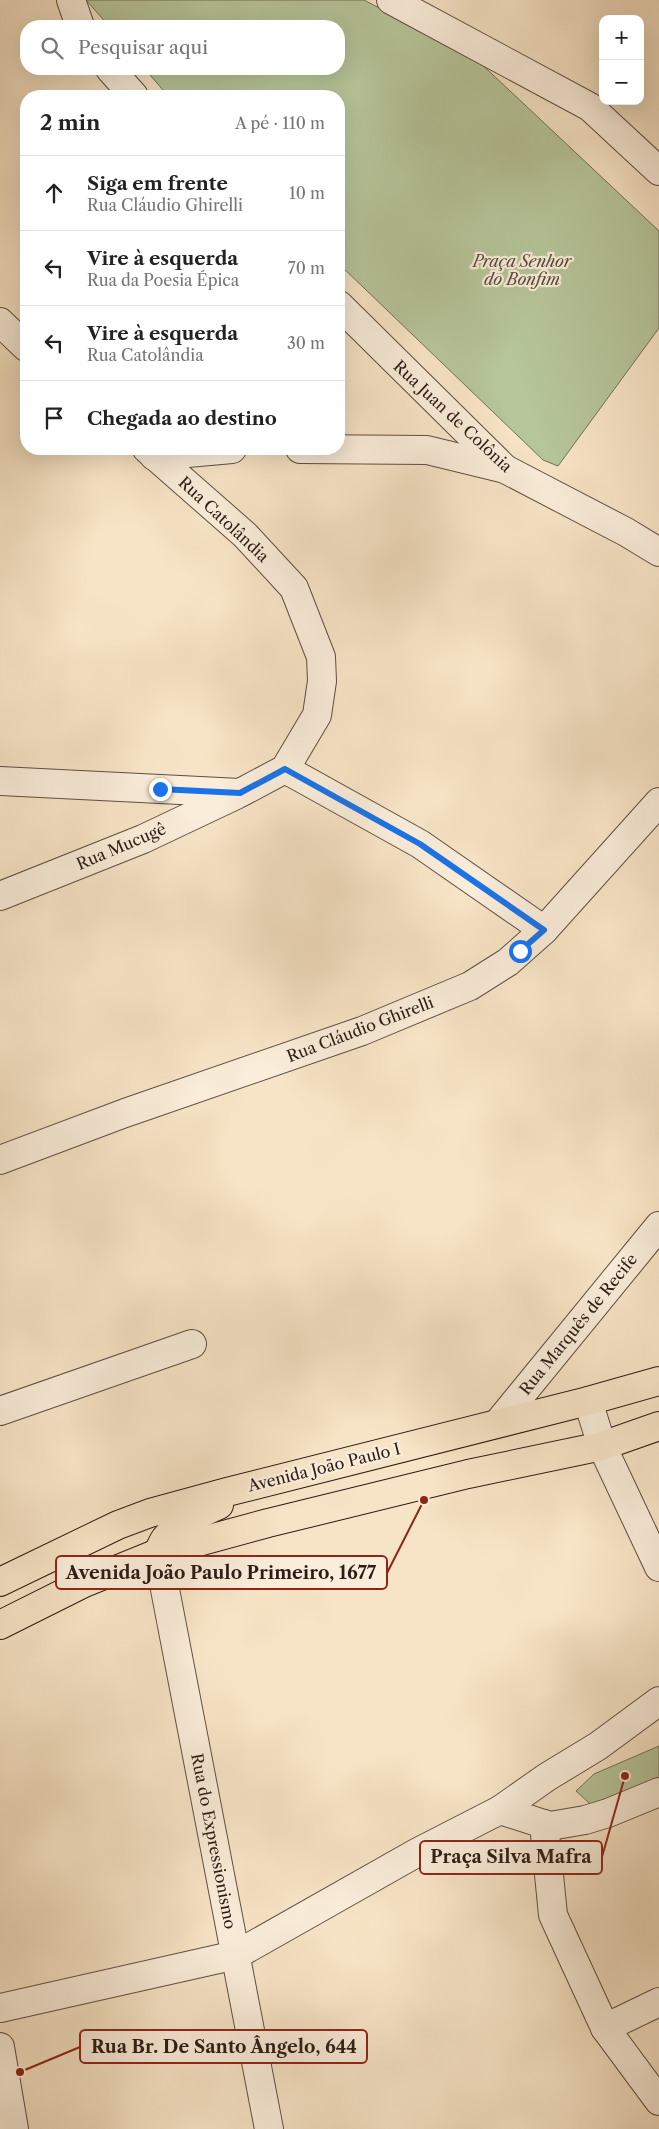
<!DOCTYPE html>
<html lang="pt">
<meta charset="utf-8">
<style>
:root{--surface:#fff;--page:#f2f2f2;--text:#222;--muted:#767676;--line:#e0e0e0}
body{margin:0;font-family:"Libre Caslon Text",serif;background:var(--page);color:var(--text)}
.controls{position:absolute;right:15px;top:15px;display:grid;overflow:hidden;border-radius:10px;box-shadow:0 5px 20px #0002}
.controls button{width:45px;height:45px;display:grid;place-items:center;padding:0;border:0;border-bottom:1px solid var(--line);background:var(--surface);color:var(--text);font:25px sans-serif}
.stop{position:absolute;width:15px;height:15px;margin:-11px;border:4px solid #1a73e8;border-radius:50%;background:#fff}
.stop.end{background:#1a73e8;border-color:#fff;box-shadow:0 1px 5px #0008}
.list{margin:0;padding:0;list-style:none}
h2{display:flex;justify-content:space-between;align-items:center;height:65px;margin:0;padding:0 20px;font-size:21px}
h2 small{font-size:16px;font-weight:400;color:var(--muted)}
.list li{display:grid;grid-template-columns:32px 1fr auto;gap:15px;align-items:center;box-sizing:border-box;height:75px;padding:0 20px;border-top:1px solid var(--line)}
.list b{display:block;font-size:19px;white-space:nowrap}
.list p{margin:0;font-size:16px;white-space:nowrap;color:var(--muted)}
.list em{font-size:16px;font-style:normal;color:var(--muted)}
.icon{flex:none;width:28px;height:28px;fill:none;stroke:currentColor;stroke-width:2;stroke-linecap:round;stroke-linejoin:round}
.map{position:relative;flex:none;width:659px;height:2129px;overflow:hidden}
.search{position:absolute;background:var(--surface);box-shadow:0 5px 20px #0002;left:20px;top:20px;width:325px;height:55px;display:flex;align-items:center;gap:12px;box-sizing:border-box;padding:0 18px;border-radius:20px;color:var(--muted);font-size:19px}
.panel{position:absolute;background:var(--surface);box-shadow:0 5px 20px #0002;left:20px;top:90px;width:325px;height:365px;border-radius:20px}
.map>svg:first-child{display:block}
.green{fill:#b6c59a;stroke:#717058}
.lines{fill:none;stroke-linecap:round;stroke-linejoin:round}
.minor-casing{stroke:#5f4e42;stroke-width:30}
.major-casing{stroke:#2c1c16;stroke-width:30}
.minor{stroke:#faedda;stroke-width:28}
.major{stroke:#f7e4c6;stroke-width:28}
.route{stroke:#1a73e8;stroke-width:6}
.labels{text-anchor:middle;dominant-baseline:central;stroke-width:4.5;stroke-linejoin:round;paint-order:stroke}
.park-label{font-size:16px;font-style:italic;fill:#554f3e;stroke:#faedda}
.street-label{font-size:16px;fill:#2c1c16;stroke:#faedda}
.leader{fill:none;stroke:#8f2418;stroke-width:2}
.callout-dot{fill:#8f2418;stroke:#faedda;stroke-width:2}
.callout{fill:#faedda;stroke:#8f2418;stroke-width:2}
.callout-label{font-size:18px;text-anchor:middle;font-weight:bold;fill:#2c1c16}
</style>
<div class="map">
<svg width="659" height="2129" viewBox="0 0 659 2129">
<rect width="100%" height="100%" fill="#f7e4c6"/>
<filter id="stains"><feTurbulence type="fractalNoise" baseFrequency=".004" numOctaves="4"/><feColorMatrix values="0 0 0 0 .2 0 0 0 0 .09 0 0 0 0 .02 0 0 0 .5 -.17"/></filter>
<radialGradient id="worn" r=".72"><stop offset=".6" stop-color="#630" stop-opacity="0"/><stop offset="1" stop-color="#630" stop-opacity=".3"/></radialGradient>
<g class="green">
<polygon points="86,0 364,0 475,58 659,231 659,328 558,466 543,460 339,264 339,96 168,96 145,69 339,69 339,26 109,26"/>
<polygon points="659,1746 659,1778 597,1810 576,1791 594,1774"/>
</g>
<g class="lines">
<defs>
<g id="minor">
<polyline points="71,0 80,26"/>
<polyline points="391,0 590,107 659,171"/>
<polyline points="110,69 134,96"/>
<polyline points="339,305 505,469 626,532 659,552"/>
<polyline points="0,322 26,347"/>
<polyline points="300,449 427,450 505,469"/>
<polyline points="154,456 232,449"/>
<polyline points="285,769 420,844 544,930"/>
<polyline points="0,781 240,793 285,769 317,715 322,681 321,657 294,588 245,535 147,449"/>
<polyline points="0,896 143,839 236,795"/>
<polyline points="0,1160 125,1113 362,1031 470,986 508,962 544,930 659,802"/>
<polyline points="588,1401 602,1446 659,1567"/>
<polyline points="0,1411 192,1344"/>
<polyline points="498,1423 659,1226"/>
<polyline points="158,1553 269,2129"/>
<polyline points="500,1810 550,1826 585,1820 608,1813 659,1792"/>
<polyline points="544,1824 553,1915 605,2028 659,2101"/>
<polyline points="0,2008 236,1955 418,1852 500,1810 547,1777 598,1746 659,1701"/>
<polyline points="605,2028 659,2002"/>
<polyline points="0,2047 14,2129"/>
</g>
<g id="major">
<path d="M158,1553c2,-4 4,-10 7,-14 10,-14 38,-27 54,-34"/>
<polyline points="0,1582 118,1525 150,1513 227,1492 588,1401 659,1381"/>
<polyline points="0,1625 84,1583 158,1553 268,1523 468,1474 602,1446 659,1426"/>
</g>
</defs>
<use href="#minor" class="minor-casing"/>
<use href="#major" class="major-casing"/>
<use href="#minor" class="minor"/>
<use href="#major" class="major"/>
</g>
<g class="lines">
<polyline class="route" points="160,789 240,793 285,769 420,844 544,930 520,951"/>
</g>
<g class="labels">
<g class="park-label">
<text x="522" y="261">Praça Senhor<tspan x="522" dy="18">do Bonfim</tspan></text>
</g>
<g class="street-label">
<text transform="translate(453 416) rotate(43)">Rua Juan de Colônia</text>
<text transform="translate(224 519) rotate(43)">Rua Catolândia</text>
<text transform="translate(121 846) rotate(-23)">Rua Mucugê</text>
<text transform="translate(360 1029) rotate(-21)">Rua Cláudio Ghirelli</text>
<text transform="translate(578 1324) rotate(-51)">Rua Marquês de Recife</text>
<text transform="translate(324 1467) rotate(-14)">Avenida João Paulo I</text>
<text transform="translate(214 1841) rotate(79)">Rua do Expressionismo</text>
</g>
</g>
<path class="leader" d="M424 1500L387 1573M625 1776L602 1857M20 2072L80 2047"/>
<g class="callout-dot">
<circle cx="424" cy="1500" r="5"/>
<circle cx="625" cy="1776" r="5"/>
<circle cx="20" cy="2072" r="5"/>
</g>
<g class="callout">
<rect x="56" y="1556" width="331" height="33" rx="5"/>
<rect x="420" y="1841" width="182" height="33" rx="5"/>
<rect x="80" y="2030" width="287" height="33" rx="5"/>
</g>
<g class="callout-label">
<text x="221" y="1579">Avenida João Paulo Primeiro, 1677</text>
<text x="511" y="1863">Praça Silva Mafra</text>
<text x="224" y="2053">Rua Br. De Santo Ângelo, 644</text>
</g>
<rect width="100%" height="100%" filter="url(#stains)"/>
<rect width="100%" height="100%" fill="url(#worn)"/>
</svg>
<div class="controls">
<button>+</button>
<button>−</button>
</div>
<div class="stop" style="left:520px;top:951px"></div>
<div class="stop end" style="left:160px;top:789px"></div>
<div class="search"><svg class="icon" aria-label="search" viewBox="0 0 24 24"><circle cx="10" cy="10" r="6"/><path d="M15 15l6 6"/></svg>Pesquisar aqui</div>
<section class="panel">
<h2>2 min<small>A pé · 110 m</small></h2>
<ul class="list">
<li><svg class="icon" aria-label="ahead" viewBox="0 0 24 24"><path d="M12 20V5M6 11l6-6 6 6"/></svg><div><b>Siga em frente</b><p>Rua Cláudio Ghirelli</p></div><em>10 m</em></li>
<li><svg class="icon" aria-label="left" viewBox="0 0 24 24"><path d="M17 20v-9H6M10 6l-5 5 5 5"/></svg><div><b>Vire à esquerda</b><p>Rua da Poesia Épica</p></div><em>70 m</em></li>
<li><svg class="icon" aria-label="left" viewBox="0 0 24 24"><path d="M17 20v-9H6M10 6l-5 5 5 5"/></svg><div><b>Vire à esquerda</b><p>Rua Catolândia</p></div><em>30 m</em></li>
<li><svg class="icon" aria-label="arrive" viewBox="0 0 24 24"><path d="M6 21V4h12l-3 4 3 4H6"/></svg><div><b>Chegada ao destino</b></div></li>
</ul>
</section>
</div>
